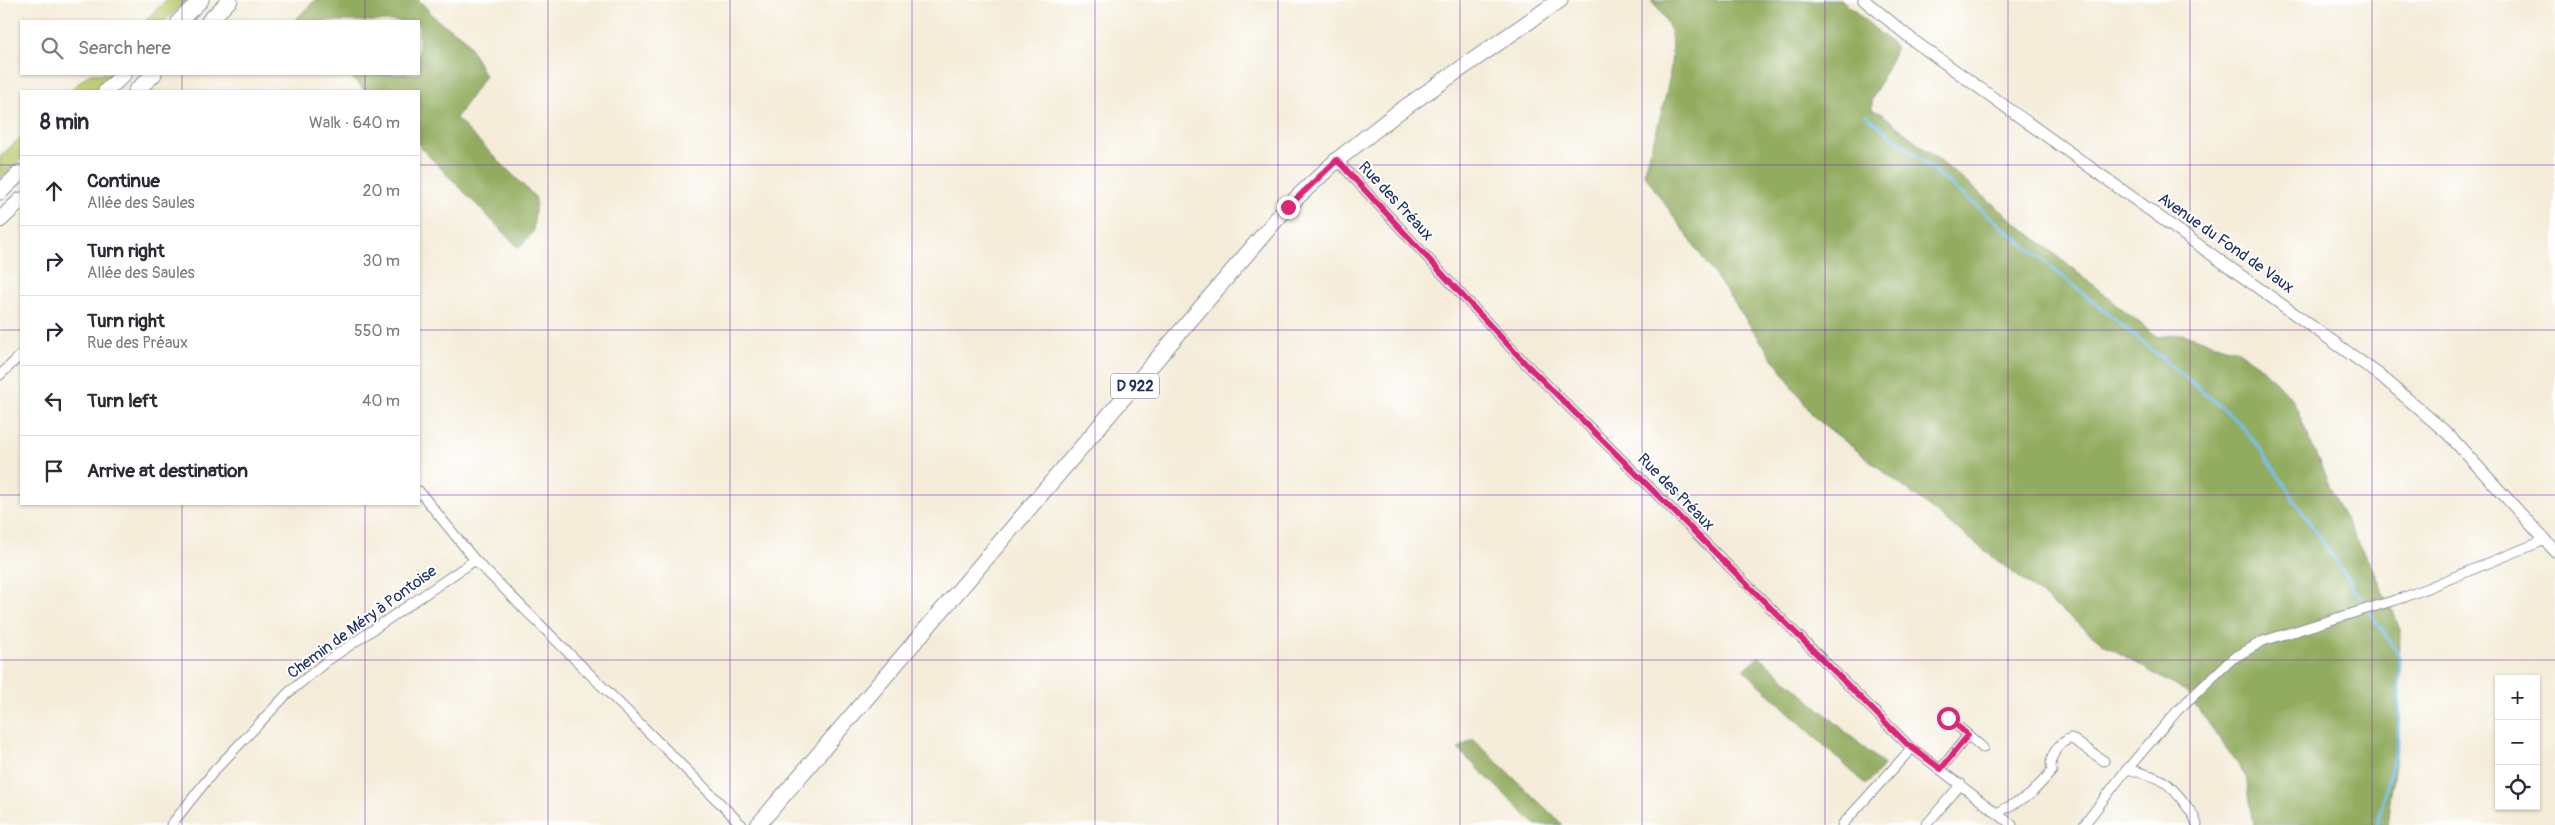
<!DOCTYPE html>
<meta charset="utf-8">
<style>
:root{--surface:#fff;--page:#f7f7f7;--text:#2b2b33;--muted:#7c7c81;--line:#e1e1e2}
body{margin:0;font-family:Pangolin,sans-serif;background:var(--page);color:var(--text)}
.controls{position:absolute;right:15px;bottom:15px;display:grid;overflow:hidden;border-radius:0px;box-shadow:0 1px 4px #0004}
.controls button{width:45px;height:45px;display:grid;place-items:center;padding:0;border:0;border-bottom:1px solid var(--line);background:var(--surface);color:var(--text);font:25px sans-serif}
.stop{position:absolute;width:15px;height:15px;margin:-11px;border:4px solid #db2777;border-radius:50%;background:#fff}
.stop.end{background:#db2777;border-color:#fff;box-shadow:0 1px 5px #0008}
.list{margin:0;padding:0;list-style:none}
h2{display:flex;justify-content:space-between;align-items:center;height:65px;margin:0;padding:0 20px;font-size:21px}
h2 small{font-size:16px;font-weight:400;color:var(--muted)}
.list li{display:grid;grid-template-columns:32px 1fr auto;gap:15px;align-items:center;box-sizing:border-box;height:70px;padding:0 20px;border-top:1px solid var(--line)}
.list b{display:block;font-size:19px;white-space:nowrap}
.list p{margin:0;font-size:16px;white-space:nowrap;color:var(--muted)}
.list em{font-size:16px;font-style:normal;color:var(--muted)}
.icon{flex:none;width:28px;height:28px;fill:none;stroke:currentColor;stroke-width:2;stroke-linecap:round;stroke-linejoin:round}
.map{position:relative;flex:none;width:2555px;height:825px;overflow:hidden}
.search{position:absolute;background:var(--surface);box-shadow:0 1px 4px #0004;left:20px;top:20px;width:400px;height:55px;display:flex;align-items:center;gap:12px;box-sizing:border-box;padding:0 18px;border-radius:0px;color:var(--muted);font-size:19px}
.panel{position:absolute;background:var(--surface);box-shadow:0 1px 4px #0004;left:20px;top:90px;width:400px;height:415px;border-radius:0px}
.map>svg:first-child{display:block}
.green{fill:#b9c86a;stroke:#6a7c64}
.forest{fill:#92ac5e;stroke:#566e5e}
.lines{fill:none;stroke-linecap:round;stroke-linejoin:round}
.stream{stroke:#77c0f0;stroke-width:3}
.minor-casing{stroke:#888e9b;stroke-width:11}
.tertiary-casing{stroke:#888e9b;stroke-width:13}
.primary-casing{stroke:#888e9b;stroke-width:17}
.trunk-casing{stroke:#888e9b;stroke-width:17}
.minor{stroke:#fff;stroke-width:9}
.tertiary{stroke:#fff;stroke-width:11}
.primary{stroke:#fff;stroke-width:15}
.trunk{stroke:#fff;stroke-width:15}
.route{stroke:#db2777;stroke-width:6}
.grid{fill:none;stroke:#7b2cbf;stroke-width:1;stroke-opacity:0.55}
.labels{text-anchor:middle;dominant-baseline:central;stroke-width:4;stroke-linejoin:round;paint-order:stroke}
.shield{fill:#fff;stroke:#5f6d8e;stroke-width:1}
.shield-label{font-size:15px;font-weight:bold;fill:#1b2f5e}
.street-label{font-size:16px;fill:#1b2f5e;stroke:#fff}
</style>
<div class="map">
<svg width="2555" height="825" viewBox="0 0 2555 825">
<rect width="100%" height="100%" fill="#fff"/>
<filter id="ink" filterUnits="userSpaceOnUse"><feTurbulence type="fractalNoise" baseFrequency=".02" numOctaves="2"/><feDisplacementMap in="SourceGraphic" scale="10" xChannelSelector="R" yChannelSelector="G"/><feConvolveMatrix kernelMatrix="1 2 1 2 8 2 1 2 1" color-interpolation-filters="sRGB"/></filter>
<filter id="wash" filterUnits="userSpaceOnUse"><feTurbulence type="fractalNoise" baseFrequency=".0096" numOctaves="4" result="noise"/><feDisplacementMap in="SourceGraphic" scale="20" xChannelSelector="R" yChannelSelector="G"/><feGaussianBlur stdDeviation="1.12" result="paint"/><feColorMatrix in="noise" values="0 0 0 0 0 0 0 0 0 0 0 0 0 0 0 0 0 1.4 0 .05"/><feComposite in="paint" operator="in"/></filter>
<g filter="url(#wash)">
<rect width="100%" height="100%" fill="#f4ecd8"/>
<g class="green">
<polygon points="166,0 187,0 165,21 145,21"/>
<polygon points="89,74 112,74 94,91 70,91"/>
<polygon points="21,137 21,159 0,179 0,157"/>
</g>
<g class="forest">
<polygon points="315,0 419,0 437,20 465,38 485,76 456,118 536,198 533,232 519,248 419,146 419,91 365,91 348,74 419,74 419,21 297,21 295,20"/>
<path d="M1651,0h191l54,47 -24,53v9l10,5 275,223 26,-3 55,17 21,14 34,35 44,104 39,71 24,54 -2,108 -11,88h-133l-8,-49 -59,-83 -83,-49 -290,-227 -170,-243c10,-38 35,-106 26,-144 -3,-10 -12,-22 -19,-30z"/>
<polygon points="1759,656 1884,765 1866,785 1744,670"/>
<polygon points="1473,739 1563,825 1536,825 1458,749"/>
</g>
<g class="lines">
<polyline class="stream" points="1866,115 2219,405 2239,423 2261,450 2400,657 2398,741 2377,825"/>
</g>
</g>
<g filter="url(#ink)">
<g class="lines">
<defs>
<g id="minor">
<polyline points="1337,160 1524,362 1907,744 2012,825"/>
<polyline points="0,375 21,355"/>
<polyline points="419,491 475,560 742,825"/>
<polyline points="1948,718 1968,735"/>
<polyline points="1941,769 1968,735 1983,748"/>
<path d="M2127,769c32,8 39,9 59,36 5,7 9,11 11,20"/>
<path d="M1997,813l33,-18 22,-24c-4,-14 6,-28 19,-33l33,23"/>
<polyline points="171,825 215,770 288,693 327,661 475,560"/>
<polyline points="1842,825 1912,748"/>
<polyline points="1926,825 1961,784"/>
<polyline points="2084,825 2123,774 2178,710 2232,659 2263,641 2405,597 2545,540"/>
</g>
<polyline id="tertiary" points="1864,0 1914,41 2381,376 2448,434 2555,551"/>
<polyline id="primary" points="758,825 1287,207 1337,160 1397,113 1560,0"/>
<g id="trunk">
<polyline points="179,21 201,0"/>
<polyline points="209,21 230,0"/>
<polyline points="106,91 124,74"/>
<polyline points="136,91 154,74"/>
<polyline points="0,192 21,172"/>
<polyline points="0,220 21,200"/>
</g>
</defs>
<use href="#minor" class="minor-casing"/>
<use href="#tertiary" class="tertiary-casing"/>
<use href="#primary" class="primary-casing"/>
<use href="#trunk" class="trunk-casing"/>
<use href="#minor" class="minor"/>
<use href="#tertiary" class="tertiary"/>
<use href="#primary" class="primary"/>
<use href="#trunk" class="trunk"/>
</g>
</g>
<g class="lines" filter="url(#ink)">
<polyline class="route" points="1288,207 1337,160 1524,362 1907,744 1941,769 1968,735 1948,718"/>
</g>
<path class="grid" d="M182,0v21M365,0v21M548,0v825M730,0v825M912,0v825M1095,0v825M1278,0v825M1460,0v825M1642,0v825M1825,0v825M2008,0v825M2190,0v825M2372,0v825M182,74v17M365,74v17M0,165h21M419,165h2136M0,330h21M419,330h2136M0,495h21M419,495h2136M182,504v321M365,504v321M0,660h2555"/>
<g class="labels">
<rect class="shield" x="1111" y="373.5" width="48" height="25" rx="4"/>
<g class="shield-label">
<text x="1135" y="386">D 922</text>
</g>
<g class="street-label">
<text transform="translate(1396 201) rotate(47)">Rue des Préaux</text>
<text transform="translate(2226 243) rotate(35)">Avenue du Fond de Vaux</text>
<text transform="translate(1676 492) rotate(45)">Rue des Préaux</text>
<text transform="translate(362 622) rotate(-36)">Chemin de Méry à Pontoise</text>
</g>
</g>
</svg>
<div class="controls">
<button>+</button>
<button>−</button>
<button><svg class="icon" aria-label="locate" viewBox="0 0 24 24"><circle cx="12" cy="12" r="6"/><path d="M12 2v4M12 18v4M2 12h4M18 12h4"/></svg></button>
</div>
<div class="stop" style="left:1948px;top:718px"></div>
<div class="stop end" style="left:1288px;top:207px"></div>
<div class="search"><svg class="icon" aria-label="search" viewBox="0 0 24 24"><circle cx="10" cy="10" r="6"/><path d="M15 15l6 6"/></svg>Search here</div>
<section class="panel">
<h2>8 min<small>Walk · 640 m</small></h2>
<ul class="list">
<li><svg class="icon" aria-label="ahead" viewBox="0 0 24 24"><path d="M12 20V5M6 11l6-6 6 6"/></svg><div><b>Continue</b><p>Allée des Saules</p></div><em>20 m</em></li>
<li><svg class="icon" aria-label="right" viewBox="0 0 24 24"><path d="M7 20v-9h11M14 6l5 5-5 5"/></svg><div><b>Turn right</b><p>Allée des Saules</p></div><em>30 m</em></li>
<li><svg class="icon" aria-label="right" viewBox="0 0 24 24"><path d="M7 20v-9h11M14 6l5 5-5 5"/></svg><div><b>Turn right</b><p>Rue des Préaux</p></div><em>550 m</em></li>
<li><svg class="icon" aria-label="left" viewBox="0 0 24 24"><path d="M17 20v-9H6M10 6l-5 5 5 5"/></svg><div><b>Turn left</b></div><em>40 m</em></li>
<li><svg class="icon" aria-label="arrive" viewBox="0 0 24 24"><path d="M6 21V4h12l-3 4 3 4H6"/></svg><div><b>Arrive at destination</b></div></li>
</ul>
</section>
</div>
